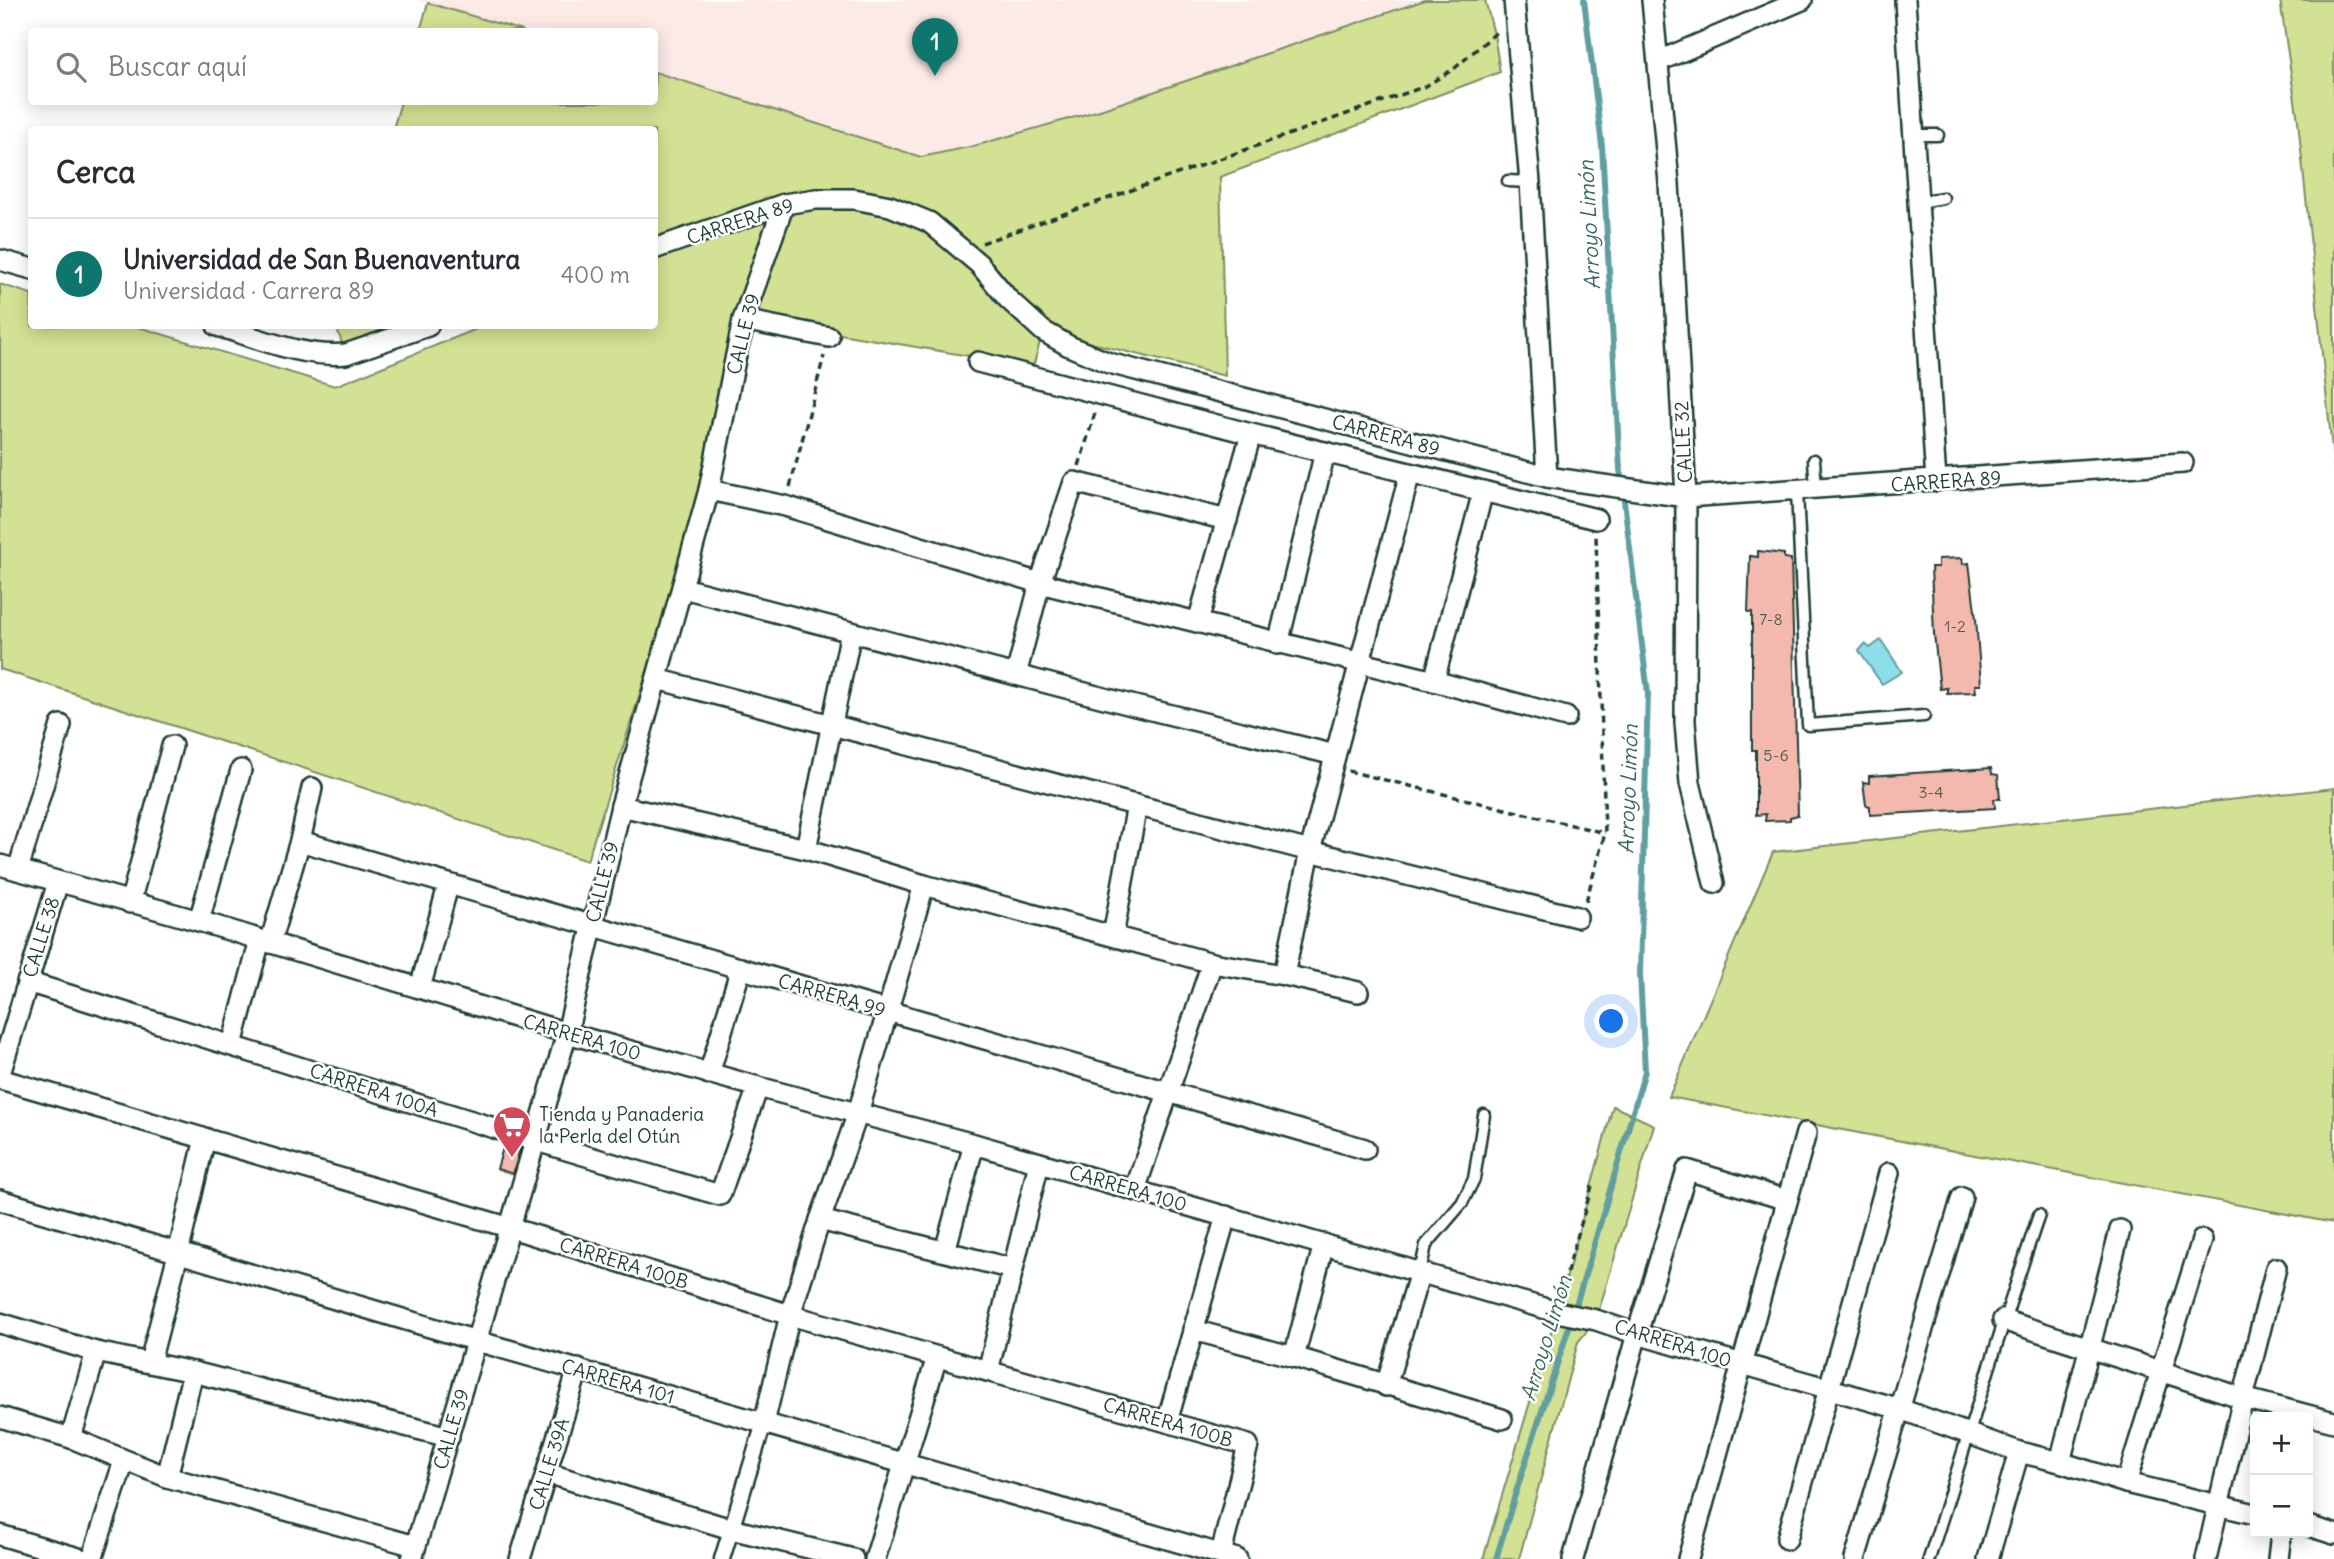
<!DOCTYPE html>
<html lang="es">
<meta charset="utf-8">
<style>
:root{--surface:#fff;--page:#f2f2f3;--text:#2b2b33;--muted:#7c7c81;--line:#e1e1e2;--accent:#0f766e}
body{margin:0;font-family:Delius,sans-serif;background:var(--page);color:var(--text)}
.controls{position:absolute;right:21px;bottom:21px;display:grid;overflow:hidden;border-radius:7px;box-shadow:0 4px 18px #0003}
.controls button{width:63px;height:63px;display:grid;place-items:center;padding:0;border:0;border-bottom:2px solid var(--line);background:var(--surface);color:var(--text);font:35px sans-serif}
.you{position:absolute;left:1612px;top:1022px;width:24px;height:24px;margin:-18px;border:5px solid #fff;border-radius:50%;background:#1a73e8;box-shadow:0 0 0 10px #1a73e833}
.badge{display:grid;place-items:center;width:46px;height:46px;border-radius:50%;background:var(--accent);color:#fff;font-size:23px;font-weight:700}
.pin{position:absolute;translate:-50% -58px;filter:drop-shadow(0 2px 4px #0008)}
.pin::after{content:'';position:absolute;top:37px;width:24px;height:21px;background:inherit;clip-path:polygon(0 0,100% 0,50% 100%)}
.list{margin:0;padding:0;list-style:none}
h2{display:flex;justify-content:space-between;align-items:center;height:91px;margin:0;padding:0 28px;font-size:30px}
h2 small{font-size:23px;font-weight:400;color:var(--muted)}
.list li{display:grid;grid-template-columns:46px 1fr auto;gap:21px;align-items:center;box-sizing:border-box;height:112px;padding:0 28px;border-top:2px solid var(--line)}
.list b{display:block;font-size:26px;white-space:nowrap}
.list p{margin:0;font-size:23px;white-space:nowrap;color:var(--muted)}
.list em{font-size:23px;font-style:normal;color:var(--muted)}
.icon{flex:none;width:38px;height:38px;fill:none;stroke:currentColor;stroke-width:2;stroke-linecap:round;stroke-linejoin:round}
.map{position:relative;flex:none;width:2334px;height:1559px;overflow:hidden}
.search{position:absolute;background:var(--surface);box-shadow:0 4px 18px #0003;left:28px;top:28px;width:630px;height:77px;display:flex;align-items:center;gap:18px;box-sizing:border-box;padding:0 24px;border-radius:7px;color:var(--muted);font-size:26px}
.panel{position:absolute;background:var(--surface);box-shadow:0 4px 18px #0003;left:28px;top:126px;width:630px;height:203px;border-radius:7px}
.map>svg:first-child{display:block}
.built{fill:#fceae7}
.grass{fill:#d3e194;stroke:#798f64;stroke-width:2;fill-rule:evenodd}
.water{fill:#8ddee8;stroke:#619ea0;stroke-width:2}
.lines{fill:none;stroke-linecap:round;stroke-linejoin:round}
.stream{stroke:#619ea0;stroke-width:6}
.building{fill:#f4b9ae;stroke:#1f3d34;stroke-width:2}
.service-casing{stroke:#1f3d34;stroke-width:15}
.pedestrian-casing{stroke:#1f3d34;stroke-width:19}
.minor-casing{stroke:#1f3d34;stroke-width:24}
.path{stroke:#1f3d34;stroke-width:3.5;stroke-dasharray:7 5;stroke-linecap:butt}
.service{stroke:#fff;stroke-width:10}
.pedestrian{stroke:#fff;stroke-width:14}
.minor{stroke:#fff;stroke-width:19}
.labels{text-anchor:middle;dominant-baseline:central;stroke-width:5;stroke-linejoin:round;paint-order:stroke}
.number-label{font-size:16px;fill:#545c52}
.street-label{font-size:19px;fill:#1f3d34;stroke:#fff}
.poi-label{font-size:19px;fill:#1f3d34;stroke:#fff;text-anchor:start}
.water-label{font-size:21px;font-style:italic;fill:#3a6561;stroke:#fff}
</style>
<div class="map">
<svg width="2334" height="1559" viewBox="0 0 2334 1559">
<rect width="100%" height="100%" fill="#fff"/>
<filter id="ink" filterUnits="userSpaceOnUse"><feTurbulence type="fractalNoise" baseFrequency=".0143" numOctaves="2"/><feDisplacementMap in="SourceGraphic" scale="14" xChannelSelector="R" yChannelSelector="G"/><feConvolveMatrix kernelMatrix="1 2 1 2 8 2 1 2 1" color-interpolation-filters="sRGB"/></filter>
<g filter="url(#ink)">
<polygon class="built" points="417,0 1425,0 1100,110 974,146 921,157 655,72 654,32 523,31"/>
<g class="grass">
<path d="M1425,0h60l9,34 6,38 -280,105 5,199 -182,-45 -10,36 -275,-47 -171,541 -587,-192v-385l31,10 1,32h103l200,60 149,-60h170v-196l-261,-1 8,-27h253l1,-30 266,85 53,-11 126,-36zM866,204l24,2 63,40z"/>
<polygon points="2280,0 2334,0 2334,469 2298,121"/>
<polygon points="428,3 523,31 420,31"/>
<polygon points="340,326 428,326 346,354 338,332"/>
<polygon points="2334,788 2334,1223 1669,1097 1773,852"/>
<polygon points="1613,1106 1654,1125 1596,1320 1578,1342 1519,1559 1483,1559 1557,1312"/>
</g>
<polygon class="water" points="1881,640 1902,672 1882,684 1859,651 1865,644 1870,648"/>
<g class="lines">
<polyline class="stream" points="1496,1559 1515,1495 1577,1302 1645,1071 1640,974 1648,693 1620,469 1602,146 1584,0"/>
</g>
<g class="building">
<polygon points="1758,551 1784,554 1784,558 1791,559 1798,815 1790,817 1790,820 1765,821 1766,814 1756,815 1756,750 1752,750 1752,612 1748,612 1750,556 1758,557"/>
<polygon points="1962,558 1963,564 1969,563 1976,619 1981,685 1975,685 1976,692 1947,693 1947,688 1940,689 1934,634 1931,567 1938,567 1938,559"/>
<polygon points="1991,768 1992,774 1998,775 2000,799 1994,799 1995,808 1870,815 1870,806 1866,805 1863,782 1869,783 1869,776"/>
<polygon points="504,1144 520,1149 513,1174 497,1169"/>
</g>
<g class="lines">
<defs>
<g id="service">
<polyline points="1914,135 1938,135"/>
<polyline points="1508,181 1530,182"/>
<polyline points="1918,202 1943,198"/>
<polyline points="1814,460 1816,489"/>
<polyline points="1797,491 1808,725 1924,716"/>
<polyline points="1420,1272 1426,1245 1462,1203 1474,1179 1484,1115"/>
<path d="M1929,1559c37,-114 71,-230 110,-344"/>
</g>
<polyline id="pedestrian" points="722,1559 764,1423"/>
<g id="minor">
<polyline points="1514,0 1530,182 1547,477"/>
<polyline points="1652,0 1669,183 1686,497 1685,722 1690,783 1714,883"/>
<polyline points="1905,0 1936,481"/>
<polyline points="1659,61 1802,0"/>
<polyline points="654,249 784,204 816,199 854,199 890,206 929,222 979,264 1008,299 1043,331 1069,346 1109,363 1547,477 1686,497 2183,463"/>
<polyline points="0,260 32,269"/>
<polyline points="743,320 829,337"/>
<path d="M217,326c41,12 86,32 129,28l82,-28"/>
<polyline points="978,362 1251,434 1596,519"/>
<polyline points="709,490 785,506 1040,583 1434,681 1566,717"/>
<polyline points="683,588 1135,706 1335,755"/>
<polyline points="1198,622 1251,434"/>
<polyline points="1278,644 1325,452"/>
<polyline points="1016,675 1040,583 1074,482 1227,520"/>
<polyline points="657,679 1310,851 1577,917"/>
<polyline points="1434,681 1483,491"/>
<polyline points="621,806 806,849 924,885 1212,963 1284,975 1358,992"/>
<polyline points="300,841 1365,1149"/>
<polyline points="806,849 851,632"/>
<polyline points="0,865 199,921 567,1033 758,1087 974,1144 1557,1312 1596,1320 1637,1334 1900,1409 2019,1452 2060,1462 2126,1483 2255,1514"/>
<polyline points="18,870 61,725"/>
<polyline points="130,903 172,746"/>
<polyline points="199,921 241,770"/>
<polyline points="1113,936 1137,805"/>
<polyline points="270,943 300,841 312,788"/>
<polyline points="1284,975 1310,851 1410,473"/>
<path d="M27,982c231,71 461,147 693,213l38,-108"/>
<polyline points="420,988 448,886"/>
<polyline points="232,1045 260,940"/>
<polyline points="0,1074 58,882"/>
<polyline points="709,1074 741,968"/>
<polyline points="0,1079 511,1228 790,1315 1248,1445 1221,1554"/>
<polyline points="1135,1190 1212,963"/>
<polyline points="0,1200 477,1341 1237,1559"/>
<polyline points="820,1220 1013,1269"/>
<polyline points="945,1251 974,1144"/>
<polyline points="2003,1320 2243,1398 2334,1422"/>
<polyline points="0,1323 96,1352 193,1372 449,1437"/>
<polyline points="1193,1330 1294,1357 1502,1419"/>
<polyline points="1294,1357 1324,1244"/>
<polyline points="150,1362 178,1254 205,1138"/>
<polyline points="988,1371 1039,1163"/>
<polyline points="1386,1386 1420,1272"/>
<polyline points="0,1417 71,1438 167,1477 415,1546"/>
<polyline points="1167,1422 1226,1216"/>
<polyline points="764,1423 790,1315 820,1220 858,1113 924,885"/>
<polyline points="71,1438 96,1352"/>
<polyline points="2060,1462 2120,1230"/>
<polyline points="547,1473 731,1529 853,1559"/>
<polyline points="167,1477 193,1372"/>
<polyline points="2126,1483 2202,1240"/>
<polyline points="2308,1526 2334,1534"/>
<polyline points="0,1535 82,1559"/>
<polyline points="1787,1539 1889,1173"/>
<polyline points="92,1559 124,1461"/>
<polyline points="412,1559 567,1033 621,806 709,490 743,320 784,204"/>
<polyline points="520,1559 578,1369"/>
<polyline points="875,1559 937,1357"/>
<polyline points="1573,1559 1637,1334 1687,1170 1787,1200"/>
<polyline points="1688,1559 1806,1133"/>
<polyline points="1855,1559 1962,1197"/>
<polyline points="1988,1559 2019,1452"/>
<polyline points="2206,1559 2243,1398 2276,1268"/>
<polyline points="2278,1559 2281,1533"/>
</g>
</defs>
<use href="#service" class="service-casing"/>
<use href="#pedestrian" class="pedestrian-casing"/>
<use href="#minor" class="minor-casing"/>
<g class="path">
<polyline points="982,243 1426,86 1455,68 1499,30"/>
<polyline points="1079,466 1095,413"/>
<polyline points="790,487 824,356"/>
<polyline points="1348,771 1605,833"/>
<polyline points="1586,901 1605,833 1596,536"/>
<polyline points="1560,1296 1592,1186"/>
</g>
<use href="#service" class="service"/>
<use href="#pedestrian" class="pedestrian"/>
<use href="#minor" class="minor"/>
</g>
</g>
<defs>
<symbol id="supermarket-pin" viewBox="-11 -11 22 30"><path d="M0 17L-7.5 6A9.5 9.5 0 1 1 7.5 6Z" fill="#d1495b" stroke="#fff"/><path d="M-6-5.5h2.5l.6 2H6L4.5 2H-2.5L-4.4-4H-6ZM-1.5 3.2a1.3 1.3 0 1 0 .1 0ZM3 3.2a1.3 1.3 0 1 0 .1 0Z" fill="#fff"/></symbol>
</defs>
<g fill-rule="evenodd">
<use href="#supermarket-pin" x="490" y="1103" width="44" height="60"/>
</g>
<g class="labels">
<g class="number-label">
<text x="1771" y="619">7-8</text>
<text x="1955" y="626">1-2</text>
<text x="1776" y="755">5-6</text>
<text x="1931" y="792">3-4</text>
</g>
<g class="street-label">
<text transform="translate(740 221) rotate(-18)">CARRERA 89</text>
<text transform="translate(743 334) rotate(-76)">CALLE 39</text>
<text transform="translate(1386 435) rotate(15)">CARRERA 89</text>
<text transform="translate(1683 442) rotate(-93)">CALLE 32</text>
<text transform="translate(1946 481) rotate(-4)">CARRERA 89</text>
<text transform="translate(602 882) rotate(-76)">CALLE 39</text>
<text transform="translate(41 937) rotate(-73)">CALLE 38</text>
<text transform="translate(832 995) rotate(16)">CARRERA 99</text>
<text transform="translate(582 1037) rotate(16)">CARRERA 100</text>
<text transform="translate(374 1090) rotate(18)">CARRERA 100A</text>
<text transform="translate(1128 1188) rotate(16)">CARRERA 100</text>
<text transform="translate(624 1263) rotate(17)">CARRERA 100B</text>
<text transform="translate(1673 1343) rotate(17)">CARRERA 100</text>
<text transform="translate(618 1381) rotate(16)">CARRERA 101</text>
<text transform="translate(1168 1422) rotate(16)">CARRERA 100B</text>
<text transform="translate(451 1429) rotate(-74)">CALLE 39</text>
<text transform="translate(549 1464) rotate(-73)">CALLE 39A</text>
</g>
<g class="poi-label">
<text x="539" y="1114">Tienda y Panaderia<tspan x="539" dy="22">la Perla del Otún</tspan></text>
</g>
<g class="water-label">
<text transform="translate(1589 225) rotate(-93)">Arroyo Limón</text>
<text transform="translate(1628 789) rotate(-88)">Arroyo Limón</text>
<text transform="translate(1546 1338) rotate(-73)">Arroyo Limón</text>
</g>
</g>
</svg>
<div class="controls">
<button>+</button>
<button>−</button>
</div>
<div class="you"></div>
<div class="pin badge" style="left:935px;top:76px">1</div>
<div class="search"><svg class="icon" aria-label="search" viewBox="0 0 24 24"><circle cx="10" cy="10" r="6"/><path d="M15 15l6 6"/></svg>Buscar aquí</div>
<section class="panel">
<h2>Cerca<small></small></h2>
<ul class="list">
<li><span class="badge">1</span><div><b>Universidad de San Buenaventura</b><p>Universidad · Carrera 89</p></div><em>400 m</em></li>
</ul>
</section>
</div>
